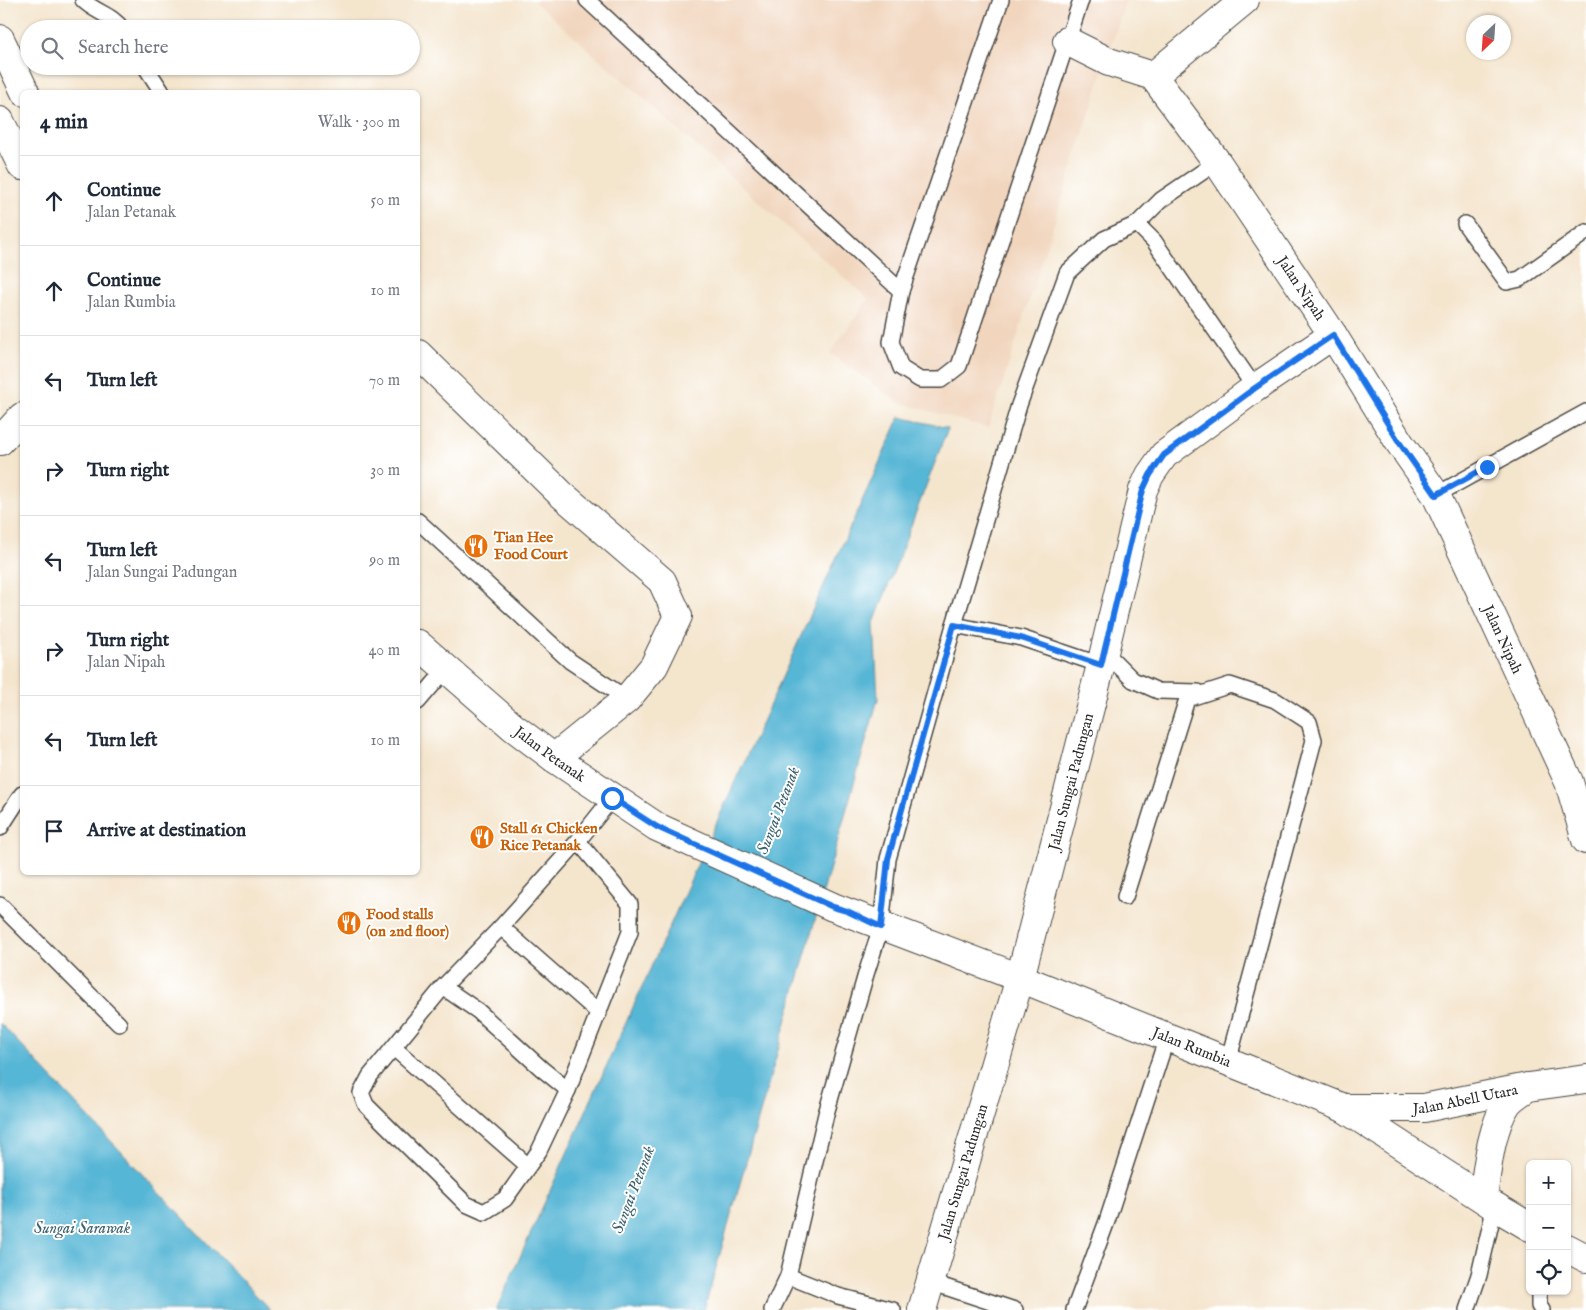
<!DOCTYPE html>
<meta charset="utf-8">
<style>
:root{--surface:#fff;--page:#f6f6f7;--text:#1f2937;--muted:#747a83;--line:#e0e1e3}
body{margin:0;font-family:"IM FELL English",serif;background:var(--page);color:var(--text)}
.controls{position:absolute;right:15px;bottom:15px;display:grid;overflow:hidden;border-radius:8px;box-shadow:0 1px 4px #0004}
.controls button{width:45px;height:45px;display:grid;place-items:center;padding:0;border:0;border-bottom:1px solid var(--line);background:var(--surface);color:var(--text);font:25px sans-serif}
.compass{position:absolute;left:1466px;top:15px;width:45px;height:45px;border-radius:50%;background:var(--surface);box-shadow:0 1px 4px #0004;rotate:205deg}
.stop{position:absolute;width:15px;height:15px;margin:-11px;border:4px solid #1a73e8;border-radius:50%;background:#fff}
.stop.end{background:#1a73e8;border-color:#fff;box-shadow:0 1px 5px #0008}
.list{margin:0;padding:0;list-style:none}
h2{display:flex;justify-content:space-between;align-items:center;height:65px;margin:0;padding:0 20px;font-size:21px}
h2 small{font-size:16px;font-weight:400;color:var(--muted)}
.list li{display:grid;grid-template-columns:32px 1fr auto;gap:15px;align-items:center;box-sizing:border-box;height:90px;padding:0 20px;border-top:1px solid var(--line)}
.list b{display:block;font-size:19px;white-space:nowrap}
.list p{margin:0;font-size:16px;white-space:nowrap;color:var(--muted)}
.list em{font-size:16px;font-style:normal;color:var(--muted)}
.icon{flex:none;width:28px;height:28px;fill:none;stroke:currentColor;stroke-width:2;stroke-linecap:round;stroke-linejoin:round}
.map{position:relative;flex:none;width:1586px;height:1310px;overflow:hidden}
.search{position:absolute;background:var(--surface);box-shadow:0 1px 4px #0004;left:20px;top:20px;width:400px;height:55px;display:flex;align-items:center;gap:12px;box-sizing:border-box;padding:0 18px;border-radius:28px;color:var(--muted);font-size:19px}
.panel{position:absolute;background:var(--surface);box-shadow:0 1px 4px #0004;left:20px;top:90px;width:400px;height:785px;border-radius:8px}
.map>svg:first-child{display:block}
.built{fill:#f1d5bd}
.water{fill:#57b6d5;stroke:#417080}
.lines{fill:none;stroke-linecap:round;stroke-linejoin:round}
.service-casing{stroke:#494743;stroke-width:18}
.minor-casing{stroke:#494743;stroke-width:30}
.tertiary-casing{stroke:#494743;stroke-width:30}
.service{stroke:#fff;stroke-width:15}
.minor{stroke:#fff;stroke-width:28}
.tertiary{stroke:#fff;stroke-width:28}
.route{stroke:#1a73e8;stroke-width:6}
.labels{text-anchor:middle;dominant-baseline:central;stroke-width:4;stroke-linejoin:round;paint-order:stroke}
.street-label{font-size:15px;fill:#2b2b2b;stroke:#fff}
.food-label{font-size:15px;font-weight:bold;fill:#c56008;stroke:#fff;text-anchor:start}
.water-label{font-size:16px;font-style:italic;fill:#3d636f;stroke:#fff}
</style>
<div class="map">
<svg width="1586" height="1310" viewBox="0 0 1586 1310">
<rect width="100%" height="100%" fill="#fff"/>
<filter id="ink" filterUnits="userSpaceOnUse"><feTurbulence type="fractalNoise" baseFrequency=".02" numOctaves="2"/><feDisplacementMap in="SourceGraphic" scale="10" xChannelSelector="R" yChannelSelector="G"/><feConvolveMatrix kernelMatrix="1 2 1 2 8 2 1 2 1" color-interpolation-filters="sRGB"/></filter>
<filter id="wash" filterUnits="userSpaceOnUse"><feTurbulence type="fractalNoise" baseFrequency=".0096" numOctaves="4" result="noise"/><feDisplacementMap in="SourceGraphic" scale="20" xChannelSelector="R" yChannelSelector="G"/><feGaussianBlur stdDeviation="1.12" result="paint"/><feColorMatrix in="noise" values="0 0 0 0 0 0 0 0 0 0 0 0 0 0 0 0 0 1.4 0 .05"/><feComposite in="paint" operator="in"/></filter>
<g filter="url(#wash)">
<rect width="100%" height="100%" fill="#f4e5cd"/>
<polygon class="built" points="533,0 1126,0 988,428 898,402 830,353 868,299"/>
<g class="water">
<polygon points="900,417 948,428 874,623 878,699 704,1310 496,1310"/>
<polygon points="0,1023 270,1310 0,1310"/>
</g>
</g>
<g filter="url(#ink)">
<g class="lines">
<defs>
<g id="service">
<path d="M83,0c11,12 29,14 39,29"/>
<polyline points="587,0 901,291"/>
<polyline points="1001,0 901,291 891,342 901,368 920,380 941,380 959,366 1081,0"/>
<polyline points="145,66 162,92"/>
<polyline points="1137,224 1161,200 1217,162"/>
<polyline points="1465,224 1507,282 1520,279 1586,232"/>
<polyline points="1436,495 1586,412"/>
<polyline points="418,521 570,661 627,699"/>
<polyline points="954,625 1021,638 1101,665"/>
<polyline points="1104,651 1133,680 1158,691 1198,692"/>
<polyline points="418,702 447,668"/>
<polyline points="0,828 22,794"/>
<polyline points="578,841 630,904 630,932 568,1090 539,1151 505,1199 484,1212 466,1204 366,1105 361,1093 370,1076 443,987 501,927 578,841 612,798"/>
<polyline points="1125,897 1187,699 1230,685 1275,700 1309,722 1314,740 1228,1062"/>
<polyline points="0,905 119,1024"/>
<polyline points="501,927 599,1013"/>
<polyline points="443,987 478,1011 542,1069 568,1090"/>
<polyline points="394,1048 528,1166"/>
<polyline points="788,1276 838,1296 893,1310"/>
<polyline points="930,1282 1015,1310"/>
<polyline points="1539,1291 1539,1306 1542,1310"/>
<polyline points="772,1310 788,1276 826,1114 866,974 881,927 888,859 954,625 1019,405 1067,273 1104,239 1137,224 1154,241 1255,388"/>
<polyline points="1074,1310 1107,1221 1167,1037"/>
<polyline points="1467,1310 1479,1275 1491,1223 1491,1204"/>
</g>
<g id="minor">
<path id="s1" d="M1067,41l42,21 44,14 64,86 116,173 66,107 37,53 133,287 17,58"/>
<polyline points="1153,76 1245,0"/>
<polyline points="418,354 560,493 662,581 678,616 654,666 627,699 554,758"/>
<polyline points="0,441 22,417"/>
<path id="s2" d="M1344,1108h80l104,-21 58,-8"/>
<path d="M1483,1198c4,-28 8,-71 24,-94 5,-7 14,-12 21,-17"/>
<path id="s3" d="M922,1310l98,-332 81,-313 42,-175 7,-15 14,-20 91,-67 78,-53"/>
</g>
<g id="tertiary">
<polyline points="0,39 25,92"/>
<polyline points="0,121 22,166"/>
<path id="s4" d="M418,644l95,83 41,31 103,69 176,80 187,71 324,130 147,96 39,23"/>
<polyline points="1567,1248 1586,1258"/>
</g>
</defs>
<use href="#service" class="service-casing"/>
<use href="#minor" class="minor-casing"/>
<use href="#tertiary" class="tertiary-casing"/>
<use href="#service" class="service"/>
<use href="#minor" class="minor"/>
<use href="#tertiary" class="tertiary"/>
</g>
</g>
<g class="lines" filter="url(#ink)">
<polyline class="route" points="612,798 657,827 833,907 847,911 881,927 888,859 954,625 1021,638 1101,665 1143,490 1150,475 1164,455 1255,388 1333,335 1399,442 1436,495 1487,467"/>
</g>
<defs>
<symbol id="restaurant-disc" viewBox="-11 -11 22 22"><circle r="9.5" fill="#e8710a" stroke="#fff"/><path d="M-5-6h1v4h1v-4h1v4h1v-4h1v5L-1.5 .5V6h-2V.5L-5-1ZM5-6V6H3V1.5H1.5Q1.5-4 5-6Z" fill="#fff"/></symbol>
</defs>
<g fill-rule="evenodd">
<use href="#restaurant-disc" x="462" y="532" width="28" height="28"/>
<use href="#restaurant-disc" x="468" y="823" width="28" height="28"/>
<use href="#restaurant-disc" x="335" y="909" width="28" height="28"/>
</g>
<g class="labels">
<g class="street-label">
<text stroke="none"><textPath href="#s1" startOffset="352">Jalan Nipah</textPath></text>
<text stroke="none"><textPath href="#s1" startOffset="758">Jalan Nipah</textPath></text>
<text stroke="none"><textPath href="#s4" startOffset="172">Jalan Petanak</textPath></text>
<text stroke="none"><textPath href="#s3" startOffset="549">Jalan Sungai Padungan</textPath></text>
<text stroke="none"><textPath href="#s4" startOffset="880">Jalan Rumbia</textPath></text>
<text stroke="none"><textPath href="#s2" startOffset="122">Jalan Abell Utara</textPath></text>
<text stroke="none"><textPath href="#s3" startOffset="144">Jalan Sungai Padungan</textPath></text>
</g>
<g class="food-label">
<text x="494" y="537">Tian Hee<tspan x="494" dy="17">Food Court</tspan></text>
<text x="500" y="828">Stall 61 Chicken<tspan x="500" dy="17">Rice Petanak</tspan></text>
<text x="366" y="914">Food stalls<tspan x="366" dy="17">(on 2nd floor)</tspan></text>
</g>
<g class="water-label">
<text transform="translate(779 811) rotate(-69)">Sungai Petanak</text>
<text transform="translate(634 1190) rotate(-69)">Sungai Petanak</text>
<text x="82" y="1229">Sungai Sarawak</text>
</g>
</g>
</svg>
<div class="controls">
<button>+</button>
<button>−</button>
<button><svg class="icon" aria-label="locate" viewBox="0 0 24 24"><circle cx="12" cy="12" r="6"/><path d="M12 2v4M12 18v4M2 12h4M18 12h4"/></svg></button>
</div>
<svg class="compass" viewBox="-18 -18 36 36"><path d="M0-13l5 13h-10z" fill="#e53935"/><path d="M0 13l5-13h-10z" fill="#747a83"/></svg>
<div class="stop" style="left:612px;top:798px"></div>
<div class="stop end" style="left:1487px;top:467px"></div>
<div class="search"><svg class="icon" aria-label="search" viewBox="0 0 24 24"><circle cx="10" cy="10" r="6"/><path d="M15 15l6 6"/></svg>Search here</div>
<section class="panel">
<h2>4 min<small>Walk · 300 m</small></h2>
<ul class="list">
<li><svg class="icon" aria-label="ahead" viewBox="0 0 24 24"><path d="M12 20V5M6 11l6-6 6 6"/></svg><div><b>Continue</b><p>Jalan Petanak</p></div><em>50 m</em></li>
<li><svg class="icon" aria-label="ahead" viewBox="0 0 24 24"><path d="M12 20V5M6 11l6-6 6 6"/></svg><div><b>Continue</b><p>Jalan Rumbia</p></div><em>10 m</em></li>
<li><svg class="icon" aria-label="left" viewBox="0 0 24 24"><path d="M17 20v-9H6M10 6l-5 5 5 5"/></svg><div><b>Turn left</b></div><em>70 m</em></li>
<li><svg class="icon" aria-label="right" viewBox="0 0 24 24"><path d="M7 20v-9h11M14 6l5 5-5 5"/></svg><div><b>Turn right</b></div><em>30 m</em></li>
<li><svg class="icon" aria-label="left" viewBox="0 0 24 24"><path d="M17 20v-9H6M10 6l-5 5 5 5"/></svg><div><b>Turn left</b><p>Jalan Sungai Padungan</p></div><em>90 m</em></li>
<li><svg class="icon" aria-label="right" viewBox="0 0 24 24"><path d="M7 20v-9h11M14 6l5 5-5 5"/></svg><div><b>Turn right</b><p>Jalan Nipah</p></div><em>40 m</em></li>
<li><svg class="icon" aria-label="left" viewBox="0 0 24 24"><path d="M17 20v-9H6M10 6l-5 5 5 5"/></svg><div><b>Turn left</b></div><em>10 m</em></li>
<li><svg class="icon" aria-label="arrive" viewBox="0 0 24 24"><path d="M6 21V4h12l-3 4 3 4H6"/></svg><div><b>Arrive at destination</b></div></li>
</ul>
</section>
</div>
